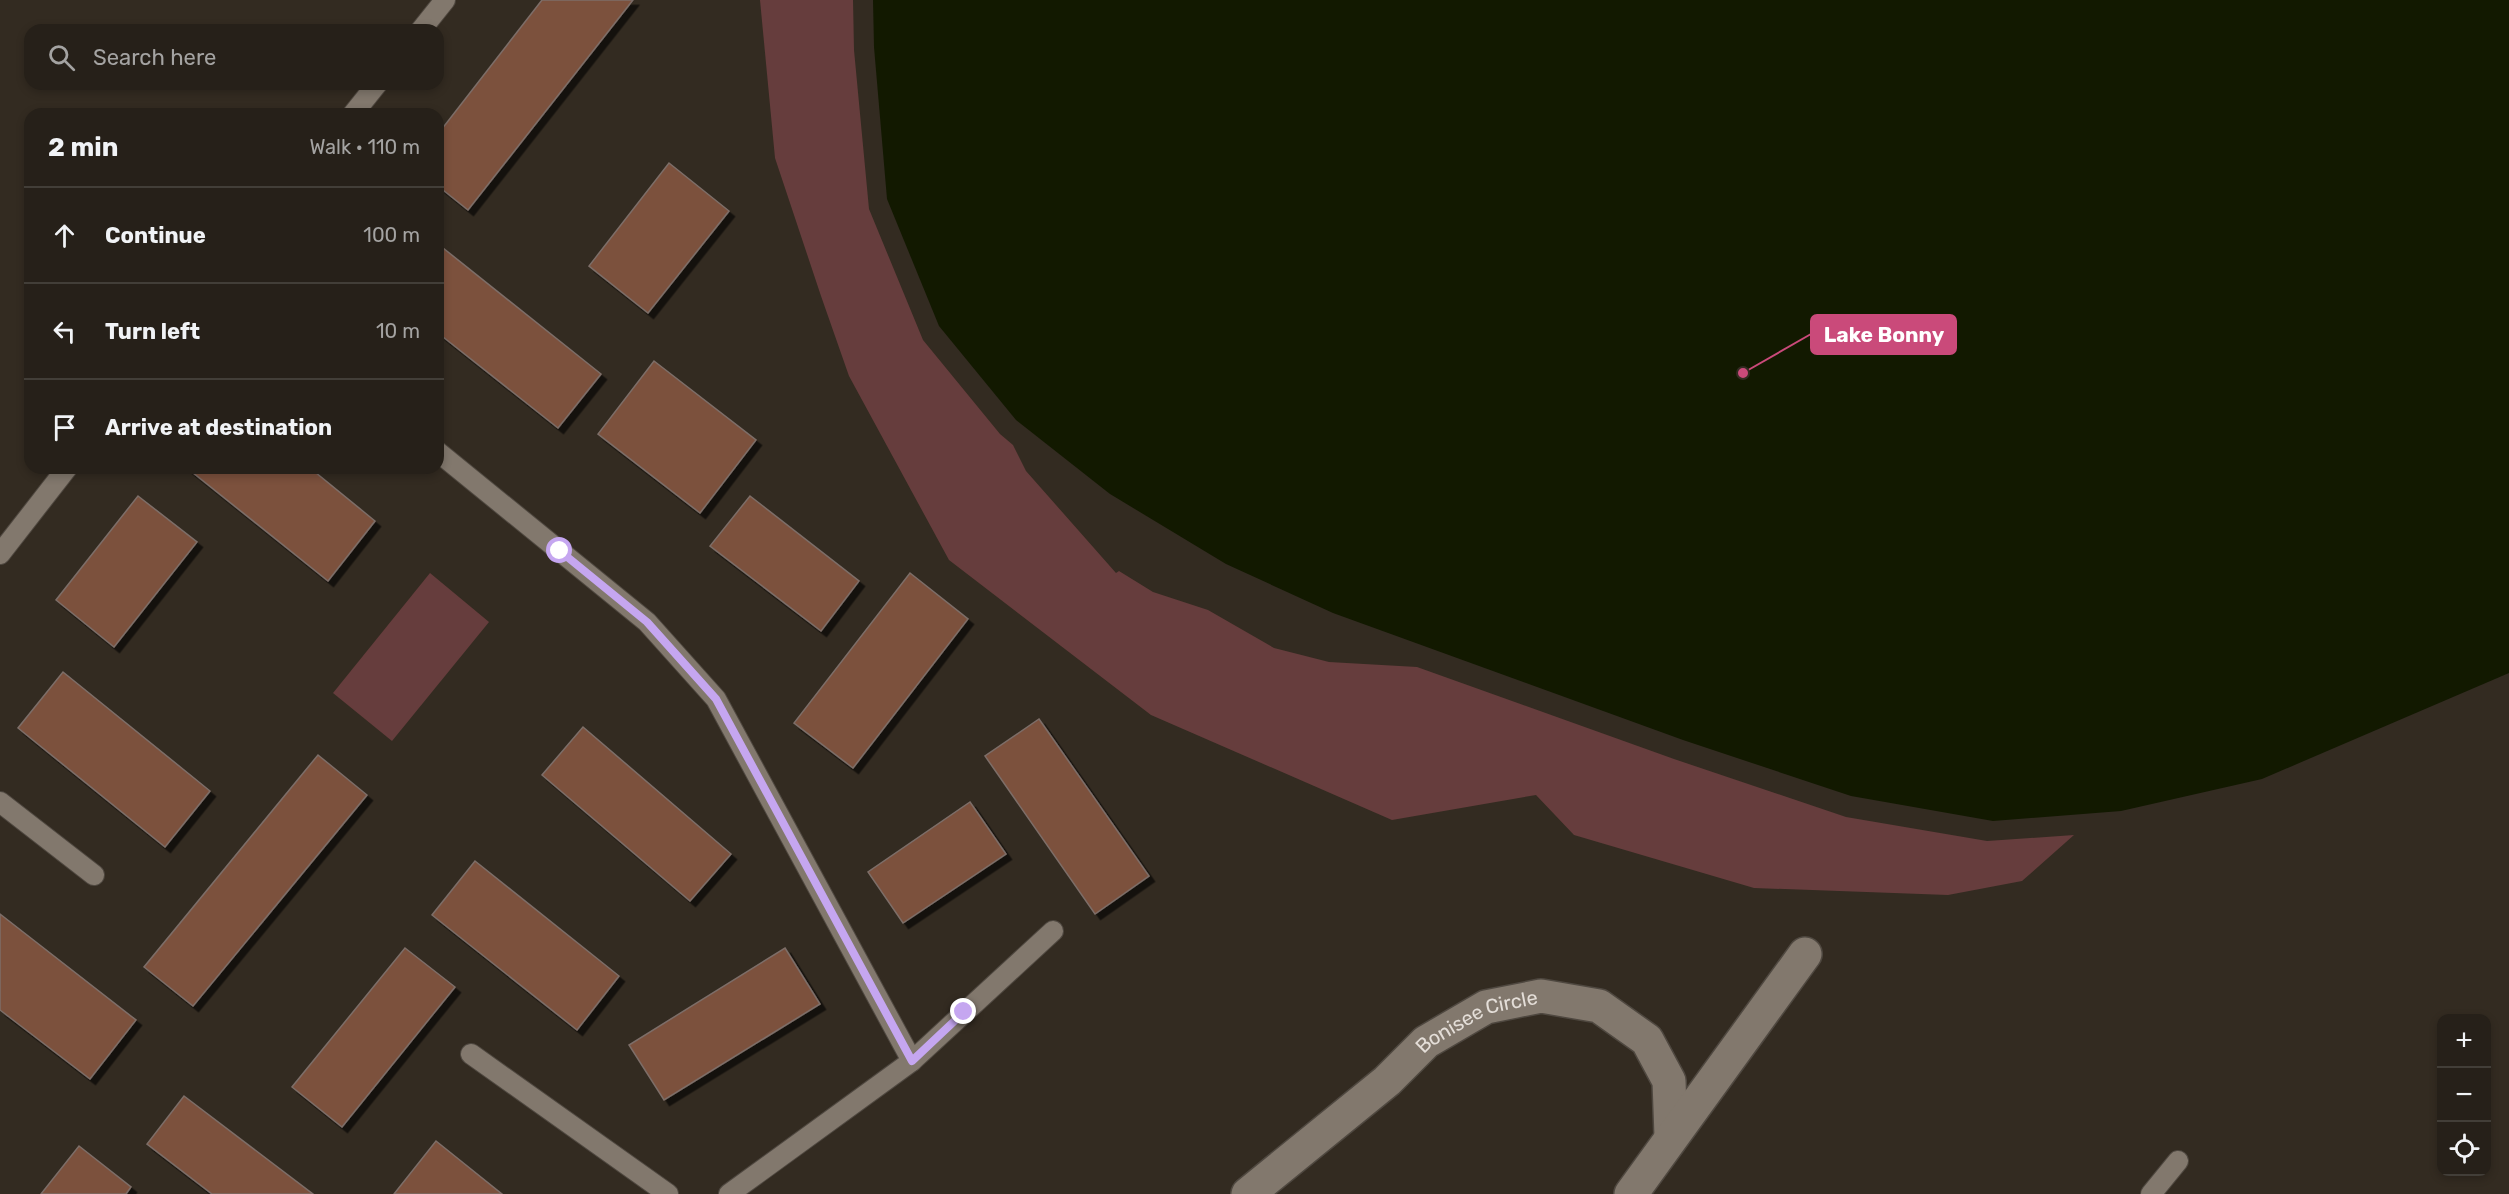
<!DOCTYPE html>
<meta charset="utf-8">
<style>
:root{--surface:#262019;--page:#322d26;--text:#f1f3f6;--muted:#a4a3a2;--line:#423e38}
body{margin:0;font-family:Rubik,sans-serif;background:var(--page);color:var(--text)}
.controls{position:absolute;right:18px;bottom:18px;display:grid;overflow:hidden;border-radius:12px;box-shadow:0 3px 9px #0003}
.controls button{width:54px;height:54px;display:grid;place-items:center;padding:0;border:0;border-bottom:2px solid var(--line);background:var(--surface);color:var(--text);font:30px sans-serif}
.stop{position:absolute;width:18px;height:18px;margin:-14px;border:4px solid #c5a6f0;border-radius:50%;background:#fff}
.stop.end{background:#c5a6f0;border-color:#fff;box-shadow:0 2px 6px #0008}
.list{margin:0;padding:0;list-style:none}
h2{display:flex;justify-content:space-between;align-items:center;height:78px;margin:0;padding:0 24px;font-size:26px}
h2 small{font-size:20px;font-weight:400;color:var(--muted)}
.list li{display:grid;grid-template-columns:39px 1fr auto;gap:18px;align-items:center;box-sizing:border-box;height:96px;padding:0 24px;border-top:2px solid var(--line)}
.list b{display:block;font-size:22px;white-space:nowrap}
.list em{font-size:20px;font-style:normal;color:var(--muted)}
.icon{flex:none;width:33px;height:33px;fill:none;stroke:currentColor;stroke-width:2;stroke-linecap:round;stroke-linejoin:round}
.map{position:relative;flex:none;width:2509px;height:1194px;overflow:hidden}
.search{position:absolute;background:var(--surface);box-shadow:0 3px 9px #0003;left:24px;top:24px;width:420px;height:66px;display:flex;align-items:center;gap:15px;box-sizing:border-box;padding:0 21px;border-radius:18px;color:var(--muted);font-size:22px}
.panel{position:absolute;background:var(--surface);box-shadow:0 3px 9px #0003;left:24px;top:108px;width:420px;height:366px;border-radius:18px}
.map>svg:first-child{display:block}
.green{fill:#663d3d}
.water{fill:#121900}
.building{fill:#7c513e;stroke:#7d6e68;stroke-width:1.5;filter:url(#shadow)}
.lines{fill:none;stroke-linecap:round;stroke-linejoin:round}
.service-casing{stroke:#4f4840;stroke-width:22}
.minor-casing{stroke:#4f4840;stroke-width:36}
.service{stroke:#82786d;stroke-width:20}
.minor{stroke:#82786d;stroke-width:33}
.route{stroke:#c5a6f0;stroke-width:8}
.labels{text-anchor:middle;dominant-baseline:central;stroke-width:4.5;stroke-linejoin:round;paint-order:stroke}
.street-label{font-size:20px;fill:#e4ded8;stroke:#332b21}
.leader{fill:none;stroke:#ca4a7a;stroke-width:2}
.callout-dot{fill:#ca4a7a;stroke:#332b21;stroke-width:2}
.callout{fill:#ca4a7a;stroke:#ca4a7a;stroke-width:2}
.callout-label{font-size:21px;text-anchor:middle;font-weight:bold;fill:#fff}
</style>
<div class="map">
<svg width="2509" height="1194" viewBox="0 0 2509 1194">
<defs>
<filter id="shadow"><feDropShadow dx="5.5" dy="5.5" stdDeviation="0" flood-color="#0009"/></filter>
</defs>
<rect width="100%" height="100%" fill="#332b21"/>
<g class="green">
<polygon points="760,0 853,0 854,50 869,209 923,340 1000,434 1013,445 1026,471 1116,573 1119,571 1153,592 1208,610 1274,648 1329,662 1417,667 1674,759 1846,817 1987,841 2074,835 2022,881 1948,895 1754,888 1574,835 1536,795 1392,820 1151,715 949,560 849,376 821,296 775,158"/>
<polygon points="430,573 489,622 392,741 333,693"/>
</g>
<polygon class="water" points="873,0 2509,0 2509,673 2262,779 2121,811 1993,821 1851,796 1683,740 1333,613 1226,564 1110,494 1016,420 939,326 887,199 874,47"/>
<g class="building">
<polygon points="542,0 633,0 468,210 438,186 438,134"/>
<polygon points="669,163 729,211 648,313 589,266"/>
<polygon points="438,244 601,374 558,428 438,333"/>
<polygon points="654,361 756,440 700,513 598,434"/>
<polygon points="187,468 310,468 375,521 328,581"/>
<polygon points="138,496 197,542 114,647 56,600"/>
<polygon points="750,496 859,581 821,631 710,546"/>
<polygon points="910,573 968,619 853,768 794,723"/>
<polygon points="63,672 210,791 165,847 18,728"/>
<polygon points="1039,719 1149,876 1095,914 985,756"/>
<polygon points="583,727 731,854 690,901 542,775"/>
<polygon points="318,755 367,795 193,1006 144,967"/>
<polygon points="970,802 1006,854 903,923 868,872"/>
<polygon points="475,861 619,976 577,1030 432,915"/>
<polygon points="0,914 136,1020 90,1079 0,1010"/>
<polygon points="405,948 455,987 342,1127 292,1087"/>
<polygon points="785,948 820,1004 664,1100 629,1045"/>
<polygon points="184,1096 313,1194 212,1194 147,1144"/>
<polygon points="436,1141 502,1194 394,1194"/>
<polygon points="79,1146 131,1187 126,1194 41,1194"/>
</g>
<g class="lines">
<defs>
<g id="service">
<polyline points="421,30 445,0"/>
<polyline points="353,114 377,84"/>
<polyline points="438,452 647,622 716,699 912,1061"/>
<polyline points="0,554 67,468"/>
<polyline points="0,802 94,875"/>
<polyline points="471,1054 668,1194"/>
<polyline points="729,1194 912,1061 1053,931"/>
<polyline points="2151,1194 2178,1161"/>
</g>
<g id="minor">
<path id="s1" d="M1248,1194l139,-113 39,-39 60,-35 55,-11 58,10 48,34 22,41 2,55"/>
<polyline points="1631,1194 1805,954"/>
</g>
</defs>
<use href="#service" class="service-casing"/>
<use href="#minor" class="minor-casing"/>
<use href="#service" class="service"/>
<use href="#minor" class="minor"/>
</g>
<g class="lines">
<polyline class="route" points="560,551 647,622 716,699 912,1061 964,1012"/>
</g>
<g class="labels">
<g class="street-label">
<text stroke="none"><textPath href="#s1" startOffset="290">Bonisee Circle</textPath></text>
</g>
</g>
<path class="leader" d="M1743 373L1811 334"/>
<circle class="callout-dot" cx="1743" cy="373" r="6"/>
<rect class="callout" x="1811" y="315" width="145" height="39" rx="6"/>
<g class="callout-label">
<text x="1884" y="342">Lake Bonny</text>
</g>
</svg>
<div class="controls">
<button>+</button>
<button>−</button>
<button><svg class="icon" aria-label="locate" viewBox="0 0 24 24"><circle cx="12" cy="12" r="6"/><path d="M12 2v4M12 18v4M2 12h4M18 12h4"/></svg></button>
</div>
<div class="stop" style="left:560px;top:551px"></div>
<div class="stop end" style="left:964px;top:1012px"></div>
<div class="search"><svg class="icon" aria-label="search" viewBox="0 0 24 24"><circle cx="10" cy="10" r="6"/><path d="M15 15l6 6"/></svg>Search here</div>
<section class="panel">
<h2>2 min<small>Walk · 110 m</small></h2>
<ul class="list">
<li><svg class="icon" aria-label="ahead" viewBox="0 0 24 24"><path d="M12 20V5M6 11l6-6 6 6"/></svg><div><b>Continue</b></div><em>100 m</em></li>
<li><svg class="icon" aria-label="left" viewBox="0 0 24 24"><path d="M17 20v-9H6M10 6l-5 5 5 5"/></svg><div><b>Turn left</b></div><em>10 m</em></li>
<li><svg class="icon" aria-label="arrive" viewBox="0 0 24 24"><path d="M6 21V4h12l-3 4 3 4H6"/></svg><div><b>Arrive at destination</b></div></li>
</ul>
</section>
</div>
